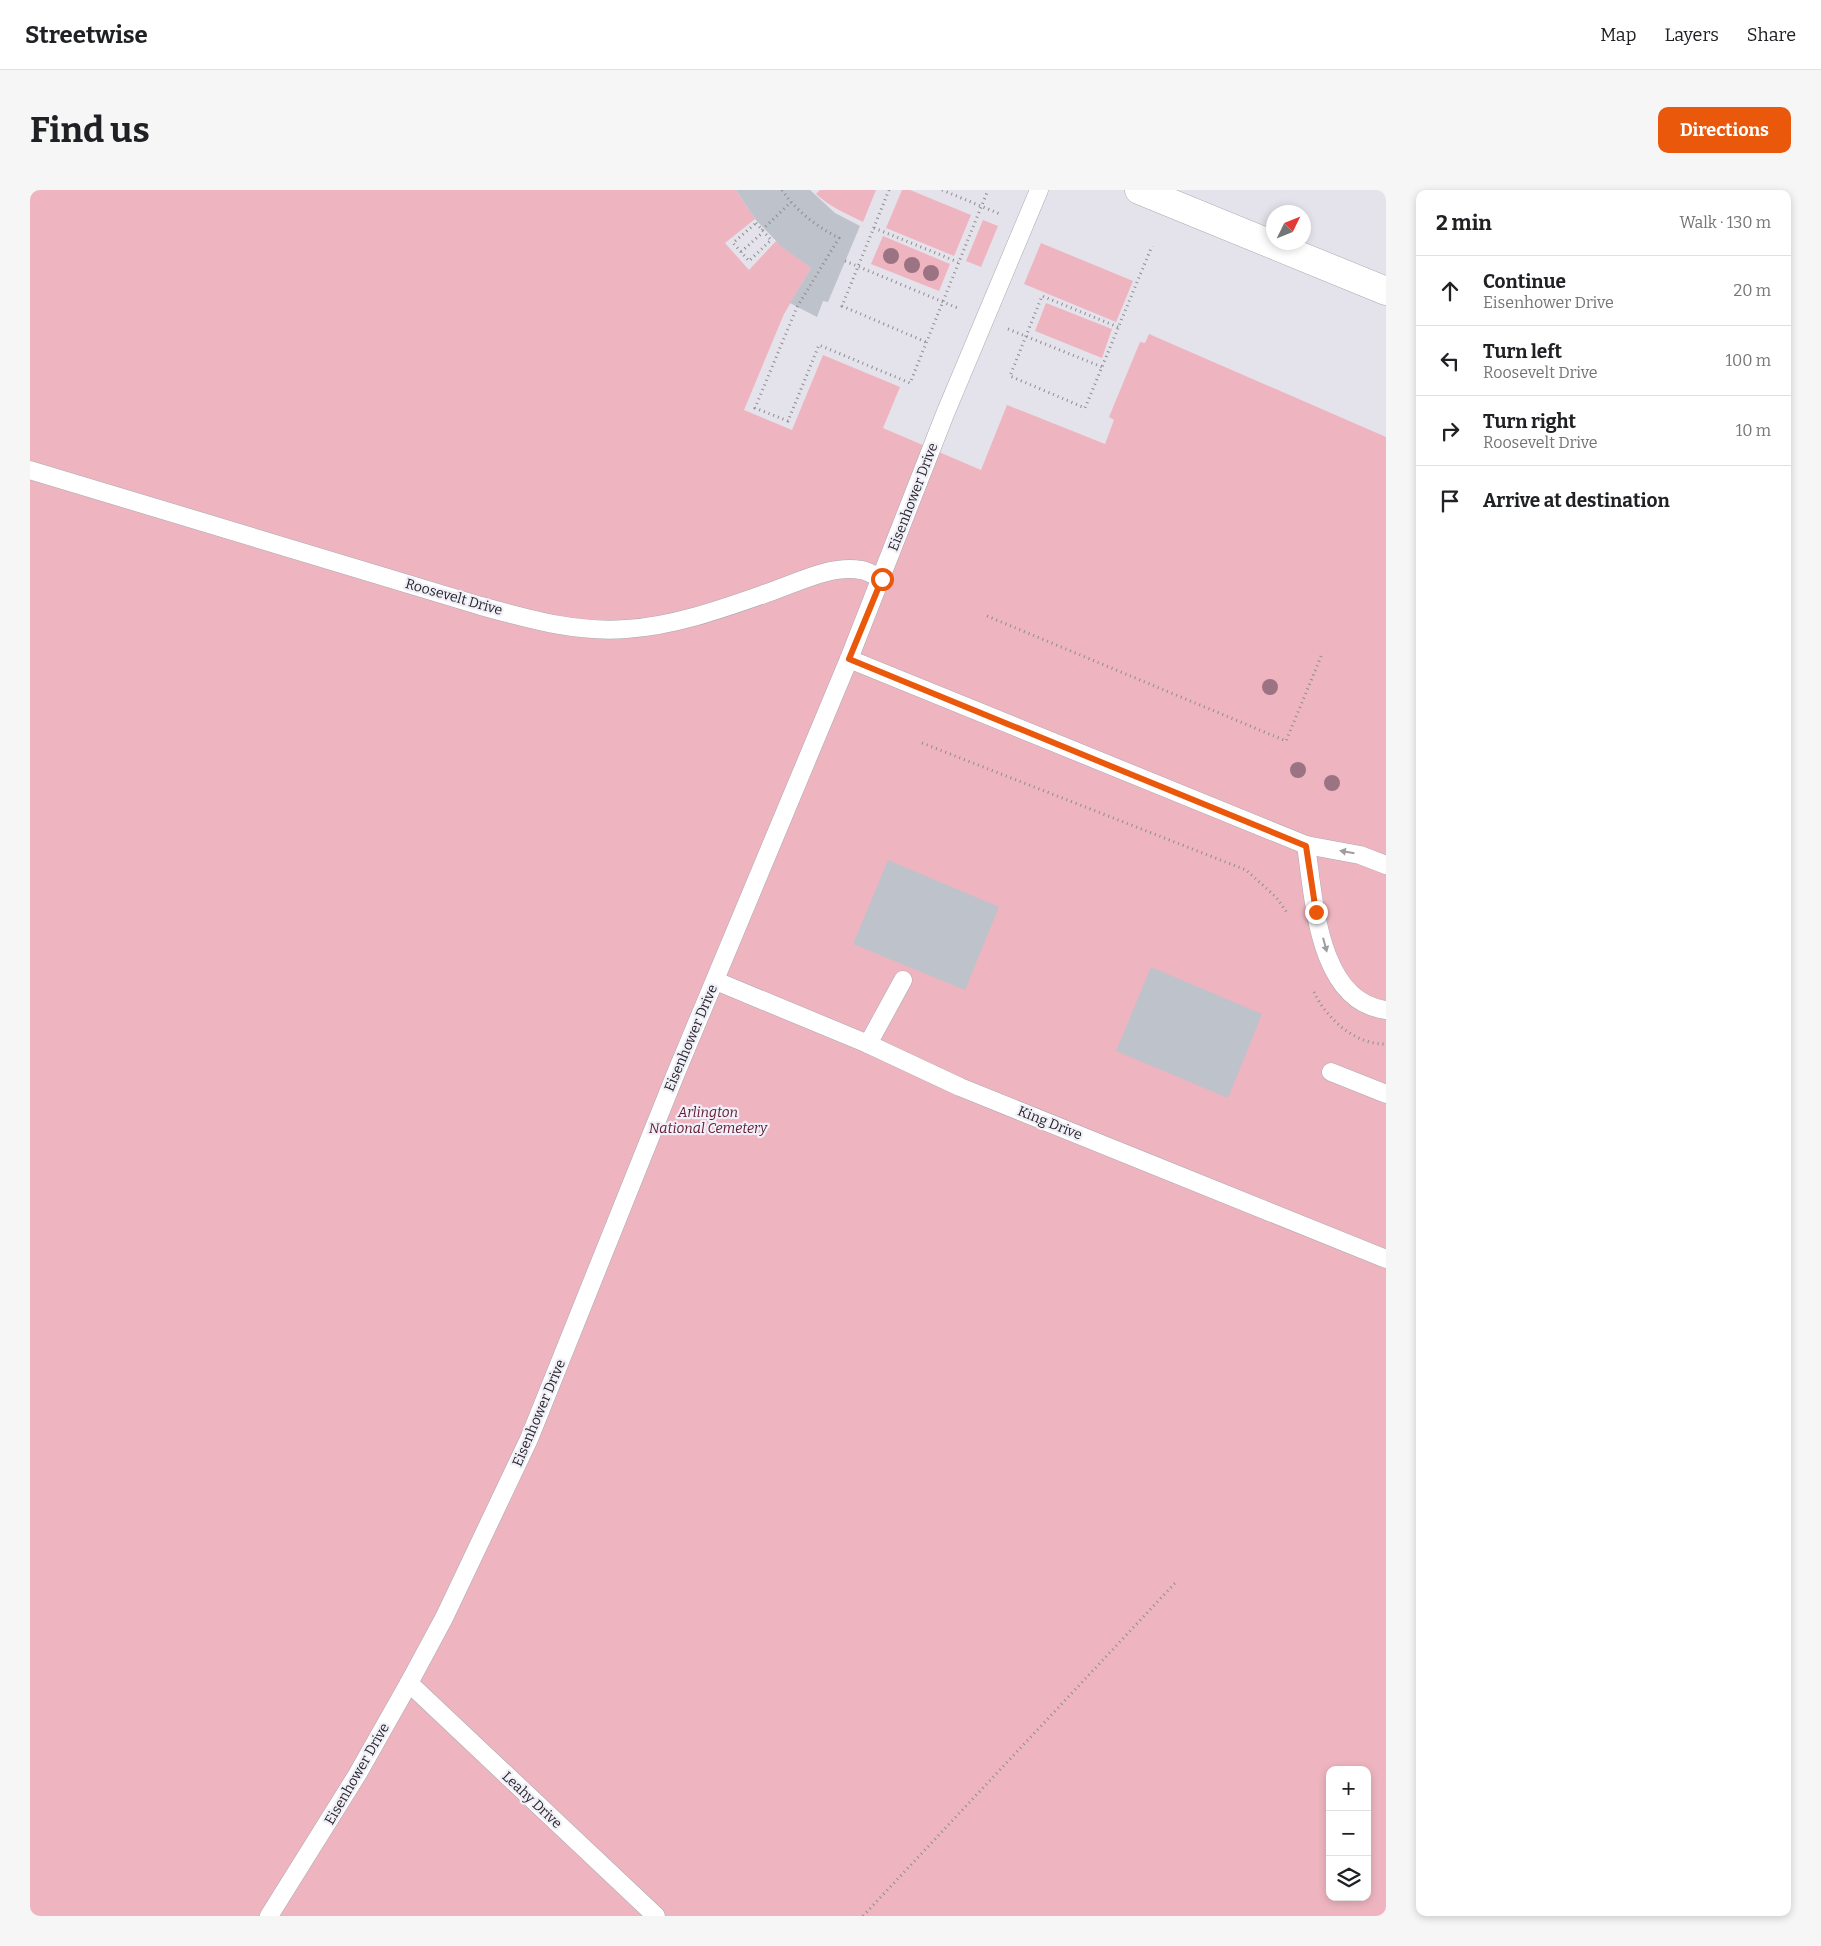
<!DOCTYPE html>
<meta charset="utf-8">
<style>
:root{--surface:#fff;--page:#f6f6f6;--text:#202124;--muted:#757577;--line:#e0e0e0;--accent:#ea580c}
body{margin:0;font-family:Bitter,serif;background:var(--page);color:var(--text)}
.controls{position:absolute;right:15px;bottom:15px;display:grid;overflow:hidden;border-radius:10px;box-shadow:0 2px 8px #0003}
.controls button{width:45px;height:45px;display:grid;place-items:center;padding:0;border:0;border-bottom:1px solid var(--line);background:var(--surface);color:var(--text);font:25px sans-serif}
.compass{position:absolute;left:1236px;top:15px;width:45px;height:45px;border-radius:50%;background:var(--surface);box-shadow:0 2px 8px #0003;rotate:47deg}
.stop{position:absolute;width:15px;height:15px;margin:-11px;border:4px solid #ea580c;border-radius:50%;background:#fff}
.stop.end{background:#ea580c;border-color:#fff;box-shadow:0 1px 5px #0008}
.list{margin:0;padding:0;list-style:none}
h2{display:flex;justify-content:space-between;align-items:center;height:65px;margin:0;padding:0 20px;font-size:21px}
h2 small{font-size:16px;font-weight:400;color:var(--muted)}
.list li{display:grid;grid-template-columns:32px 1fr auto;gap:15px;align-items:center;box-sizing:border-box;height:70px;padding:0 20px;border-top:1px solid var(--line)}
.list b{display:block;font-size:19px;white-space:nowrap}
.list p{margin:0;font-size:16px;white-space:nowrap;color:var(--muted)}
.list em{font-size:16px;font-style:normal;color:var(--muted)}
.icon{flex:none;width:28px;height:28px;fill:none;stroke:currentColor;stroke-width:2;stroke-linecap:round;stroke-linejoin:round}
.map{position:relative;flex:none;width:1356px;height:1726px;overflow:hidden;border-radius:10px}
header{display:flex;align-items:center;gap:30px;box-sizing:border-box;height:70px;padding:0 25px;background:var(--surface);border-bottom:1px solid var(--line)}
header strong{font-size:24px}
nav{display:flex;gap:28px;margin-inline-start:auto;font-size:18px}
.intro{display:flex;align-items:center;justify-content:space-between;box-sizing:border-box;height:120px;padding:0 30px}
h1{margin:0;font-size:35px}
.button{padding:12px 22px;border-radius:10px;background:var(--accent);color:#fff;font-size:18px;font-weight:700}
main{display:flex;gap:30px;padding:0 30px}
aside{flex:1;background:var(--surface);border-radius:10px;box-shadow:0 2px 8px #0003}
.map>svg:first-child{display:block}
.green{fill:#eeb5c0;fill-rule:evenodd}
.building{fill:#bec2ca}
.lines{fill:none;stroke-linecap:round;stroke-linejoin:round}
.service-casing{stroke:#aba9b1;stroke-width:19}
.minor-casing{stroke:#aba9b1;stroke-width:29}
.path{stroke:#8d8c91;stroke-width:3;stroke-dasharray:1 4;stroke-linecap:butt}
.service{stroke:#fff;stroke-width:18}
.minor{stroke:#fff;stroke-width:28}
.tree{fill:#9c7383}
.oneway{fill:#9e9d9f}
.route{stroke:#ea580c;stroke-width:6}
.labels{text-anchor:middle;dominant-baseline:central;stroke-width:4.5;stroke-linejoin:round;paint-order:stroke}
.street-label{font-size:14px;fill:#272629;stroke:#f1eff8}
.park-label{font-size:14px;font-style:italic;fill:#61182e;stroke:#f1eff8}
</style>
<header>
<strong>Streetwise</strong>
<nav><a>Map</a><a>Layers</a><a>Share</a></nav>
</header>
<div class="intro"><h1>Find us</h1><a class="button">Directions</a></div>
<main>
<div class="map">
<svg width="1356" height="1726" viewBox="0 0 1356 1726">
<rect width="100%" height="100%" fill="#e4e2ea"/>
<g class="green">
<path d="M0,0h706l19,29 -30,24 24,27 27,-29 35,27 -27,46 -40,96 48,20 31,-75 77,32 -17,41 98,42 26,-65 98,39 9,-24 -5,-3 31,-75 5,1 4,-9 237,103v1479h-1356zM1300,1580h37v127h-37z"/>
<path d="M790,0h56l-13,32c-16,-8 -33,-15 -47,-28z"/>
<polygon points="872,0 880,0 941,25 924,66 856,38"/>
<polygon points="953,30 968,36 951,77 936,71"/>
<polygon points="853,46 920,74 909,101 841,74"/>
<polygon points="1011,53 1103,91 1086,132 994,94"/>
<polygon points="1016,113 1082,139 1072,168 1005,141"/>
</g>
<g class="building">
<polygon points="706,0 780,0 805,23 830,36 798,112 793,111 787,127 760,113 781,78 751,56 725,29"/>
<polygon points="858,670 969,717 935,800 823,754"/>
<polygon points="1121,777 1232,824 1198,908 1086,861"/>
</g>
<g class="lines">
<defs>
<g id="service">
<path d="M0,280l451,136c48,13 95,27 145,23 49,-3 98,-21 144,-37 29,-10 60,-27 91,-22 7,1 15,6 21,9"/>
<polyline points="819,469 1276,655 1330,665 1356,675"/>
<path d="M1276,655c8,54 12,157 80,165"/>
<polyline points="686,791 838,854 930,897 1356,1069"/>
<polyline points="838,854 873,790"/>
<polyline points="1301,882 1356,904"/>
<polyline points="379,1493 626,1726"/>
<polyline points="239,1726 327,1585 379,1493 414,1428 499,1249 646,883 819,469 915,224 1009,0"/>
</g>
<polyline id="minor" points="1109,0 1356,101"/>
</defs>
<use href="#service" class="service-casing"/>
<use href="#minor" class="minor-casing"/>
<g class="path">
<path d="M752,0c13,20 35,37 57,48l-42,69 -42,101 33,13 31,-76 91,38 78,-193"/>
<polyline points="859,0 812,116 896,152"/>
<polyline points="912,0 970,24"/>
<polygon points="726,33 741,50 719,71 703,53"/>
<polyline points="844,38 928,72"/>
<polyline points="732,40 761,12"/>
<polyline points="711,62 731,44"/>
<polyline points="815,71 930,119"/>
<polyline points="1088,137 1012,106 980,186 1055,218 1122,56"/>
<polyline points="978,139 1072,177"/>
<polyline points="957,426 1256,551 1292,464"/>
<polyline points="892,553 1216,680 1246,707 1258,724"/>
<path d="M1284,802c12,26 41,53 72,52"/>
<polyline points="833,1726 1145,1393"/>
</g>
<use href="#service" class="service"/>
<use href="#minor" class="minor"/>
</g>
<g class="tree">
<circle cx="861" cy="66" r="8"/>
<circle cx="882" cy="75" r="8"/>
<circle cx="901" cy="83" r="8"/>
<circle cx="1240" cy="497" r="8"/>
<circle cx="1268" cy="580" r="8"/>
<circle cx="1302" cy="593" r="8"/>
</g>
<defs><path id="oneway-solid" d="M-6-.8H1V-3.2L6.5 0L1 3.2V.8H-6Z" transform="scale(1.25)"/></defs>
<g class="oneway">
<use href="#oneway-solid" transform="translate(1317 662) rotate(-170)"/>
<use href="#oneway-solid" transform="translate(1295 755) rotate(75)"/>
</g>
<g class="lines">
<polyline class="route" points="852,389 819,469 1276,656 1286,722"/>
</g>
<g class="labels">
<g class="street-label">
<text transform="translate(883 307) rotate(-69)">Eisenhower Drive</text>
<text transform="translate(424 407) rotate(16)">Roosevelt Drive</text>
<text transform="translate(661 848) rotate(-67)">Eisenhower Drive</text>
<text transform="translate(1020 933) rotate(22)">King Drive</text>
<text transform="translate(509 1223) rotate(-67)">Eisenhower Drive</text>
<text transform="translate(327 1584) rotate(-60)">Eisenhower Drive</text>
<text transform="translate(502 1610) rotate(43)">Leahy Drive</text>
</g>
<g class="park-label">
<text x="678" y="922">Arlington<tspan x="678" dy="16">National Cemetery</tspan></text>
</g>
</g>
</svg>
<div class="controls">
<button>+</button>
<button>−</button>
<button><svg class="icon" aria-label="layers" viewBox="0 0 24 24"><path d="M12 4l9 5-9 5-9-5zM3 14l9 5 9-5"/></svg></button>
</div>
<svg class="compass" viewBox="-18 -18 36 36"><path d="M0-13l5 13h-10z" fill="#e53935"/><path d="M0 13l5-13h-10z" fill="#757577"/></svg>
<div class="stop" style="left:852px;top:389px"></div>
<div class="stop end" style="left:1286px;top:722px"></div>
</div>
<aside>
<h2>2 min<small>Walk · 130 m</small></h2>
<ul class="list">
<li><svg class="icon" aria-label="ahead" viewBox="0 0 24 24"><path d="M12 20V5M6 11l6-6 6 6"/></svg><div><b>Continue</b><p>Eisenhower Drive</p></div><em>20 m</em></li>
<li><svg class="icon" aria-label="left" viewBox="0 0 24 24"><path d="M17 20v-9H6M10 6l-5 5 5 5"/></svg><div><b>Turn left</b><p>Roosevelt Drive</p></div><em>100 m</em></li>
<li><svg class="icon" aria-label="right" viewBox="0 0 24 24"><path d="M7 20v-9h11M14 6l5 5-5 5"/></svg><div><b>Turn right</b><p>Roosevelt Drive</p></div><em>10 m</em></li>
<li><svg class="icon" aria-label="arrive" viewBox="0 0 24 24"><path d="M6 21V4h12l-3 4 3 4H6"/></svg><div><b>Arrive at destination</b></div></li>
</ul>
</aside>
</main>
